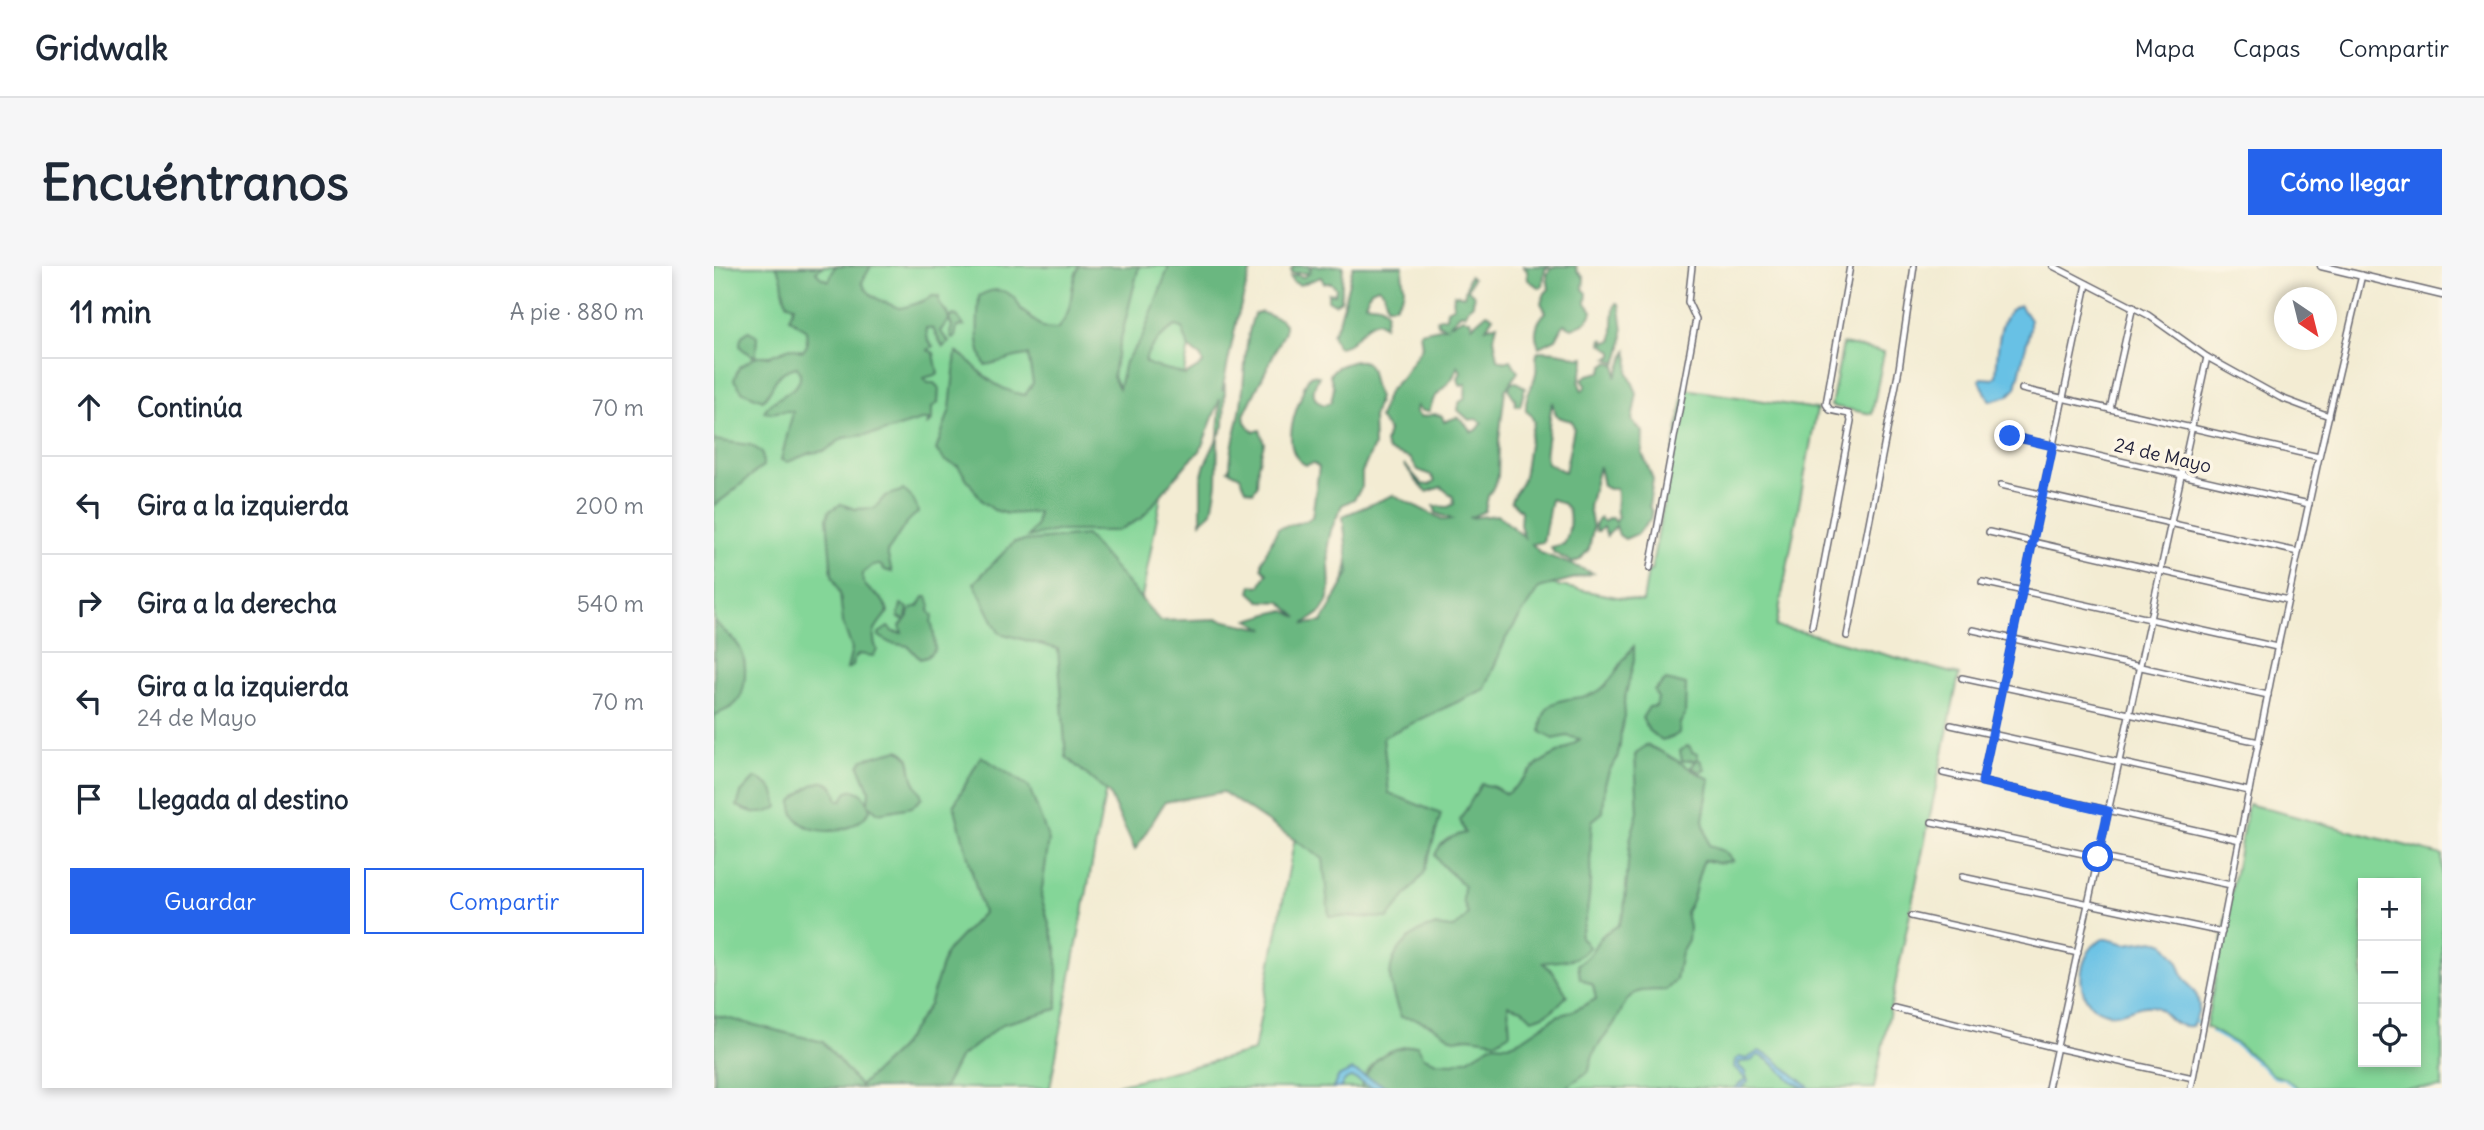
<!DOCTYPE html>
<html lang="es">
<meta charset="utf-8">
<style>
:root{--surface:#fff;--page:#f6f6f7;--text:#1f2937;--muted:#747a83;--line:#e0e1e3;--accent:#2563eb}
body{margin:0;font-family:Delius,sans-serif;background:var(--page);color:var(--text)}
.controls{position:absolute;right:21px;bottom:21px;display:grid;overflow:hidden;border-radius:0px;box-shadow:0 4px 10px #0003}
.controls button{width:63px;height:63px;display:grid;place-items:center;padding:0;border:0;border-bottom:2px solid var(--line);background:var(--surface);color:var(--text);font:35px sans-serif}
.compass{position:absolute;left:1560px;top:21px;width:63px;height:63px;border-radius:50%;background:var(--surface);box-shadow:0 4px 10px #0003;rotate:145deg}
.stop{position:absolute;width:21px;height:21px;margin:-16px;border:5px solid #2563eb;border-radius:50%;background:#fff}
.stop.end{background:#2563eb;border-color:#fff;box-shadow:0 2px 7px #0008}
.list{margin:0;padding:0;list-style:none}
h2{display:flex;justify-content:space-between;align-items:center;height:91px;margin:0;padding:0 28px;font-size:30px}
h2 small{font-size:23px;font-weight:400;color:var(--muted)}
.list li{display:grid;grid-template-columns:46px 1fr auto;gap:21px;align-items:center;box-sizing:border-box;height:98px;padding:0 28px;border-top:2px solid var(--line)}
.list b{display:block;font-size:26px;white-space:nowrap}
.list p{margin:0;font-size:23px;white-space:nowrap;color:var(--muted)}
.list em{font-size:23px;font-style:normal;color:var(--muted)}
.actions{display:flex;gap:14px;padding:21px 28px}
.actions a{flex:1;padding:16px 0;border:2px solid var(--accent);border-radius:0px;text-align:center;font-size:24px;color:var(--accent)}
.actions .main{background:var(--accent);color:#fff}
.icon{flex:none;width:38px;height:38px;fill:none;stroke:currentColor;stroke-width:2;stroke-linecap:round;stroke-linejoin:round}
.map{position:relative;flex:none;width:1728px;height:822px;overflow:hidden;border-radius:0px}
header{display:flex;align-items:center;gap:42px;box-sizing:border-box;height:98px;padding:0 35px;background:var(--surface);border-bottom:2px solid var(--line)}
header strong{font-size:33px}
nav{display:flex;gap:38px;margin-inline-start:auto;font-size:24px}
.intro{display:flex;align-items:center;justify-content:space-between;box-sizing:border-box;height:168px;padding:0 42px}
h1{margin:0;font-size:49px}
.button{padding:18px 32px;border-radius:0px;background:var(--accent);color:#fff;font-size:24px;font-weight:700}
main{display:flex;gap:42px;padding:0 42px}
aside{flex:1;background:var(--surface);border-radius:0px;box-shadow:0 4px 10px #0003}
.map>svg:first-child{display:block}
.green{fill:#84d698;stroke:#537c6a;stroke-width:2;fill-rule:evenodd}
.forest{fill:#6bb780;stroke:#466c5e;stroke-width:2;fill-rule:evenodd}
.water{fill:#68c1e5;stroke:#457290;stroke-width:2}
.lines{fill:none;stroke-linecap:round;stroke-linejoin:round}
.stream{stroke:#68c1e5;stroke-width:2}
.minor-casing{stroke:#6b6970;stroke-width:8}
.tertiary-casing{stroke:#6b6970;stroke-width:9}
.minor{stroke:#fff;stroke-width:5}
.tertiary{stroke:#fff;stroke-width:6}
.route{stroke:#2563eb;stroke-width:9}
.labels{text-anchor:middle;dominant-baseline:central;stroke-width:7;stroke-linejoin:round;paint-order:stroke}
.street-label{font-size:19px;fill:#22223b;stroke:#fcf5e5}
</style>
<header>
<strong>Gridwalk</strong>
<nav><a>Mapa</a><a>Capas</a><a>Compartir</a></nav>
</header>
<div class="intro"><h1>Encuéntranos</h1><a class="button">Cómo llegar</a></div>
<main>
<aside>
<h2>11 min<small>A pie · 880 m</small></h2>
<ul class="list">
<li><svg class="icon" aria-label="ahead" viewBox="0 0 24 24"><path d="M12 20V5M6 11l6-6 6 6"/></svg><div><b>Continúa</b></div><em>70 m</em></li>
<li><svg class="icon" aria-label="left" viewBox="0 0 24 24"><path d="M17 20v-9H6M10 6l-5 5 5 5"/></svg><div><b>Gira a la izquierda</b></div><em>200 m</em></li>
<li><svg class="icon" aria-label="right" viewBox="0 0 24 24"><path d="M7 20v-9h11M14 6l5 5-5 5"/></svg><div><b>Gira a la derecha</b></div><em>540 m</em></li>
<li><svg class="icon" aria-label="left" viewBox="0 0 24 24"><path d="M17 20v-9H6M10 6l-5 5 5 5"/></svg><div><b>Gira a la izquierda</b><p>24 de Mayo</p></div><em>70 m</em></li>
<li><svg class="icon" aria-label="arrive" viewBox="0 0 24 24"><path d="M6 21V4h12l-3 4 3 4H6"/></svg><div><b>Llegada al destino</b></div></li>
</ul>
<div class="actions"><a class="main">Guardar</a><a>Compartir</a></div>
</aside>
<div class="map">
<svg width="1728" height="822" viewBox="0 0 1728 822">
<rect width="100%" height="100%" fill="#fcf5e5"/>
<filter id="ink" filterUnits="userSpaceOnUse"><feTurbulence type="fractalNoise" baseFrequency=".0143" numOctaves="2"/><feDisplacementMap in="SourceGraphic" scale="14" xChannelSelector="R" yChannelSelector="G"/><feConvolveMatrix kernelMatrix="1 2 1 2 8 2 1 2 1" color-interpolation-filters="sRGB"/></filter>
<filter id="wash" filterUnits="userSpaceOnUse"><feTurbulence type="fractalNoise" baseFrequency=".00686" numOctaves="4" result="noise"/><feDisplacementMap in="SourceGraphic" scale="28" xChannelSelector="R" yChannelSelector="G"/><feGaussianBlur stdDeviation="1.57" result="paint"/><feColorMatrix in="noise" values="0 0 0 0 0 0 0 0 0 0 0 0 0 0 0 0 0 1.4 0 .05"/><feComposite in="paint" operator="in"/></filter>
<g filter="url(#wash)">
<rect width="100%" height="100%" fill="#f3ecd3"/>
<g class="green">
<polygon points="0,0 490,0 336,822 0,822"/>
<polygon points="1129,78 1170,86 1158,148 1117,140"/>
<polygon points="971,123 1103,143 1062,361 1094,367 1245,409 1160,822 391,822 540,785 637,280 929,336 934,305 937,305"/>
<path d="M1534,538l194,51v233h-143l-16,-10 -10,-3 -34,-30 -33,-18zM1649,617h53v179h-53z"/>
</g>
<g class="forest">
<path d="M62,0h48l-8,5 4,6 9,4 6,-15h36l-9,16c5,15 24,21 38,26 7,-1 28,-8 32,-12h7v7l8,10 2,6 4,-4 4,1 7,10 -7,1 -2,10 -3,2 -2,-6 2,-7 -3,-6 -9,11 9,11 -6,5 -10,-18 -7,-1 2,13 5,5 -5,4 6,3 4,21 -14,4 4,5h6l5,5 -1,15 -6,4v14l-5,4 2,-5h-8l-41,13 -37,5 -18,13 -15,2 -22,9 -7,-2 12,-48c-11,-4 -18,3 -29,0 6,-16 48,-22 33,-45 -26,6 -19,17 -34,33l-20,-8 -9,-12 5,-13 18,-11h13l20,-8 13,3 4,-6 -1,-15 -17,-12 5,-12 -6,-2c-9,-14 -1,-22 -12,-38z"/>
<path d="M365,0h60l-24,97 -2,14 6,11 6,-26 17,-24 27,-72h83l-15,53 -15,72 3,-8 -1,43 -6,11 -1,47 -5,28 -11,10v-43l4,-15 13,-27 2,-38 -20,52 -11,10 -47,57 -25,13h-61l-28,6 8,-11 2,-14 -30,2 -14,-4 -12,-9 -24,-35 -13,-5 -9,-11 14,-41 6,-57c15,7 19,17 31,26 11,9 25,15 38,17l8,-12 -5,-28c-15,1 -28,8 -43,10 -11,-22 -7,-44 -6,-69 12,-7 26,-9 36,3 3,3 4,7 6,10 6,7 16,12 22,19l14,1c20,-20 10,-41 22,-63zM462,60l6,2 7,20 12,9 2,7 -18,11c-14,-7 -30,-6 -40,-13 1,-13 19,-30 31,-36z"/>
<polygon points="580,0 595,0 596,5 598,0 629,0 627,34 621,38 614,34 614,27 621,28 622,22 617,17 610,17 607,11 586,19 579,16 576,10 583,9 589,11 596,7 577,7 577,3"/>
<path d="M639,0h50c-4,21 9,19 -8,40h-8l-3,-14 -6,-5 -7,3 -6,13c10,3 16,-2 22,9l-3,14 -6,-5c-19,3 -21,26 -41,26l-5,-13 7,-12z"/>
<polygon points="809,0 837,0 831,3 829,20 826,22 814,14 813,5"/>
<path d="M843,0h19l1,5 7,7 -1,11 4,4 -1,10 6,8c-1,10 -12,14 -20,17l-8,-4 -8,15 -17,8c-6,-13 -3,-25 7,-35l-5,-9 4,-10 4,-4 -2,-14 3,-6z"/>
<path d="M755,10l4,2 -5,11 6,6 -1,9 -6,5 -2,5 -4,-1 -12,12 14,-7 7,2 2,6 15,-13 6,4 -7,11 11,-4 -3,14 4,21 6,3 7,-2 7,12 -8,11 7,-1 8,6 -5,18h-4l-1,-7 -6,-9 1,-6 -5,6 -6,50 -1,36 -2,7 -8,13 -3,15 -16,7 29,-3 26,22 -4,-12 1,-14 -10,-10c3,-9 12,-16 13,-25 4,-19 4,-36 10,-54l-3,-7 -5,-4c-1,-18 7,-23 10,-38 2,-9 -2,-14 2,-22 9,0 21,1 29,3 8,2 9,5 17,3 1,13 -9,22 -2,34l4,-5 -4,-7 6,-4 13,-3 3,-7 6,-3 6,3v12l11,-26 2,8 -1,14 9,20 -5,28 11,11 -1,21 11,26 -4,27 3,6 -1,7 -14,15 -12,5 -6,-4 -3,-9 -9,10 -4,-9 -4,4h-3l-1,-6 5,-7 4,4 5,-4h3l4,4 2,-5c-4,-10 1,-18 -2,-28h-7l-6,-3 -4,-20 -10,41 4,21 -4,21 -9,11 -7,3 -19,-10 -3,-6 13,-3c5,-8 8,-28 3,-36 -3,-6 -10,-7 -16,-9l-8,43 -11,2 9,9 52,20 -54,15 -33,50 -21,51 -102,48 6,56 52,21 -17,59 -36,45 -59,-2 -6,-57 -100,-67 -58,10 -30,48 -26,-56 -43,-37 -8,-108 -59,-16 -25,-50 40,-41 72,-7 74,86 56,-2 49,10 -16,-9c6,-2 31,-10 36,-9 4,1 7,4 11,5l-15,-14 -21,-1 -10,-9 2,-7 8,1 7,-13 -5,-5v-7l16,-33 28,-7 6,-4 7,-50 -6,-4 -7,2c-24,-12 -14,-46 -6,-65 3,-9 4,-18 11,-25l8,1c-6,12 -10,23 5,29l7,-3 3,-14 -4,-13c4,-8 10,-9 18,-12 30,-11 20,19 31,34l-6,20 1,29 -12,26v15l-8,12 -12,6 -11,25 -3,15 2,43 -3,14 -7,11 -16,11 18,-2 27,-49 -6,-57 50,-21 51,25 7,-1 -15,-6 -2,-7 14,1 6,-3 -1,-7 -12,-10 -14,5 -10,-10 -13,-18 18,20 7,1 6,-4 -4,-6 -13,-5 -8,-12 -22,-7 -3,-7 3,-14 -9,-12 9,-26 14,-15 20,-30 -2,-15 25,-5 -7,-3 -1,-5 9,-2 1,-7 6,-3 1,-13 10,2zM744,100l3,6 -3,6 2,7 6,-1 -1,13 -6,6 -1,7 11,10 7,-1 6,4 -4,6 -6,3 -9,-11 -6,-4 -13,5 -2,-6 -7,-2 -14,3 -5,-5 1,-6 5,5h7l5,-13 18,-19zM838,136c4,17 5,15 20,19l2,7 -9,44 -18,-9 -2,-7z"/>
<path d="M902,37l3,1c4,20 7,39 -2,59l-9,-5 5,-2v-4l-12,-9 1,-4 3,1 -1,3 9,-3c0,-8 -1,-32 3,-37z"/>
<path d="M546,46l20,7 5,5v7l-41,84 1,7 9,10 6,-2 4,13 -6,22 -1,21 -4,6 -7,-3 -6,-13 -12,-6 2,-1c0,-22 7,-38 10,-58 6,-33 3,-65 14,-97z"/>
<path d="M35,65l8,5 -1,18 -3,2c-9,-7 -17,-6 -11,-20z"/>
<path d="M0,174l36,5 12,7 1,14c-17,13 -31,28 -49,39z"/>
<path d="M189,224c8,5 14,13 15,23 -14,8 -21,27 -31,39l5,20 -7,-2 -5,-5h-7l-11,9c-1,19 23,19 26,38 -11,13 -19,21 -11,38l-4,6 -14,-2 -5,5 -1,7 -6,3 5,-20 -9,-26 -3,-29 -8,-19 -5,-57 2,-7 12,-7 14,5 20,-1 9,-11z"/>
<path d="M210,331h3l3,7 -1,7 4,5 -2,6c4,8 3,19 4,27l-8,8 -7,2 -12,-13 -18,-3 -11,-7v-3l9,-6 5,5 9,1 -2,-7 5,-6 -7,-3 3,-13 7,4 -2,11 6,-11 7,-2z"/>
<path d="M0,354c8,11 20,17 26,28 8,14 7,47 -6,57 -6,5 -14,7 -20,11z"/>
<path d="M920,380v14l-10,42 1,14 -4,14 -1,15 -3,14 -8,12 -4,13 -2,28 -11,9c-4,38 3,79 -12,115l9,11c-11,16 -29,13 -46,16l10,9 14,23c-10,13 -19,20 -35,24l-10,-10 -14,-4 2,28 -13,8 -28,-4 -15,2 -25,-15 -13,-5 -15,-2c-13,-32 -19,-56 10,-80 6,-4 12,-9 20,-10 19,-4 19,11 37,-13l-5,-14 1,-14c-10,-12 -22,-17 -29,-31 7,-15 14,-18 30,-22l-5,-13 21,-36 13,3 12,7c12,-8 19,-18 30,-28 14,-12 32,-15 44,-27l-13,-3 -14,3 -12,-7c1,-46 38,-26 59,-42 15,-11 21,-30 34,-44z"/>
<polygon points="952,414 972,419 971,449 966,457 965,467 959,471 948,474 935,465 928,452 935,441 942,440 944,432 940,425"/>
<path d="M932,479c23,8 41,24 64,34l-7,41 6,26 15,5 9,10 -15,2 -14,-3c-9,19 -7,37 -18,52l3,15 -1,13 -7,12 -5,28 -10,10c-8,1 -20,-1 -28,2 -14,5 -15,19 -23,30 -12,20 -22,24 -26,49l-24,17h-202l-2,-4c13,-28 26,-36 56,-39l7,12 13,5 16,1 15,-4 25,-15 15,1 13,-5 36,-24 14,-4 25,-13 -3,-14 -13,-7 -2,-14c21,-13 14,-28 40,-38l6,-14 6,-72 8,-28 -3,-57z"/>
<polygon points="973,480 976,481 978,486 984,488 984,493 987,495 991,504 986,506 977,501 983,494 968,495 966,485"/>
<path d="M184,484c17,6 10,19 16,31 3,7 7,10 8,17l-10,9 -34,6 -9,-8 1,5c-18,31 -82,27 -78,-9 16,-15 38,-34 46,-1l3,1 6,-9 7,-2 7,3 7,9 1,-12 -10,-24 4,-7z"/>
<polygon points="267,490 315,521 335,574 327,630 343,686 343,743 289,758 245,792 230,822 1,822 0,749 109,776 146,820 185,783 215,739 232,686 269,647 240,539"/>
<path d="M41,512c16,5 20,12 23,29 -15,10 -25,6 -41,-1l4,-13z"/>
</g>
<g class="water">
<path d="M1306,39l10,15v9l-14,59 -8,8 -18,5 -11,-21 3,-2 11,1 3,-3c2,-21 0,-64 24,-71z"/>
<path d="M1387,673h6l19,5 28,-4 11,4 11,14 8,20 13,18 2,9 -1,8 -6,13c-24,2 -24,-15 -37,-19 -15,-5 -29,8 -43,7 -40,-4 -38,-57 -11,-75z"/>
<path d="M1045,785l14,7 37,30c-21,0 -32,-27 -52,-33l-7,6 -12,1v4l6,6 3,10 -7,6h-6l11,-9 -12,-12 1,-7 4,-3 8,2z"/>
<path d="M638,804l38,18c-7,0 -13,0 -19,-1 -14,-5 -20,-18 -31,1h-7l5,-11z"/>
</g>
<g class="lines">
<g class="stream">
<polyline points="1481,755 1486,758"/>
<polyline points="1497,766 1523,780 1561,812 1569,813 1582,822"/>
</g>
</g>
</g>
<g filter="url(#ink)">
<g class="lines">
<defs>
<g id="minor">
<polyline points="1339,0 1434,49 1493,91 1567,132 1615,150"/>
<polyline points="1308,123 1605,191"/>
<polyline points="1396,143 1419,40"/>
<polyline points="1296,170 1595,238"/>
<polyline points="1287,219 1584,286"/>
<polyline points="1275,266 1574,334"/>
<polyline points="936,302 982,53 974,36 978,0"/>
<polyline points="1268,316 1563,381"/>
<polyline points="1098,360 1137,155 1135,148 1116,144 1112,138 1136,0"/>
<polyline points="1259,364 1554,429"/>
<polyline points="1133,370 1185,103 1200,0"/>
<polyline points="1248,412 1545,476"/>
<polyline points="1237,459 1535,525"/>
<polyline points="1229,507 1526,574"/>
<polyline points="1268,516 1373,18"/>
<polyline points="1218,556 1517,619"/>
<polyline points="1248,611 1508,666"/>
<polyline points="1197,650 1364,687"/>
<polyline points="1180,742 1343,782 1479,812"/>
<polyline points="1334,822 1493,91"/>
<polyline points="1477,822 1558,407 1605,191 1648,9"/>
</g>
<polyline id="tertiary" points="1607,0 1728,29"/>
</defs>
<use href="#minor" class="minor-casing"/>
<use href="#tertiary" class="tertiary-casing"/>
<use href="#minor" class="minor"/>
<use href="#tertiary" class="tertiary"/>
</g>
</g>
<g class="lines" filter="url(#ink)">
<polyline class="route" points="1296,170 1339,180 1268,516 1394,545 1384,591"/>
</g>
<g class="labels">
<g class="street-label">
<text transform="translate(1449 189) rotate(13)">24 de Mayo</text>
</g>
</g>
</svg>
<div class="controls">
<button>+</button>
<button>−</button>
<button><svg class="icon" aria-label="locate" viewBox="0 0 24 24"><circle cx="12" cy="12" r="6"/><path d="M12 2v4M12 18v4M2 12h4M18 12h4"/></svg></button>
</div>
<svg class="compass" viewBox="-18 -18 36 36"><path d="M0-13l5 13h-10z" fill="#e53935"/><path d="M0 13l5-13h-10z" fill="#747a83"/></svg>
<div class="stop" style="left:1384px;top:591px"></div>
<div class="stop end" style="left:1296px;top:170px"></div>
</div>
</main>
